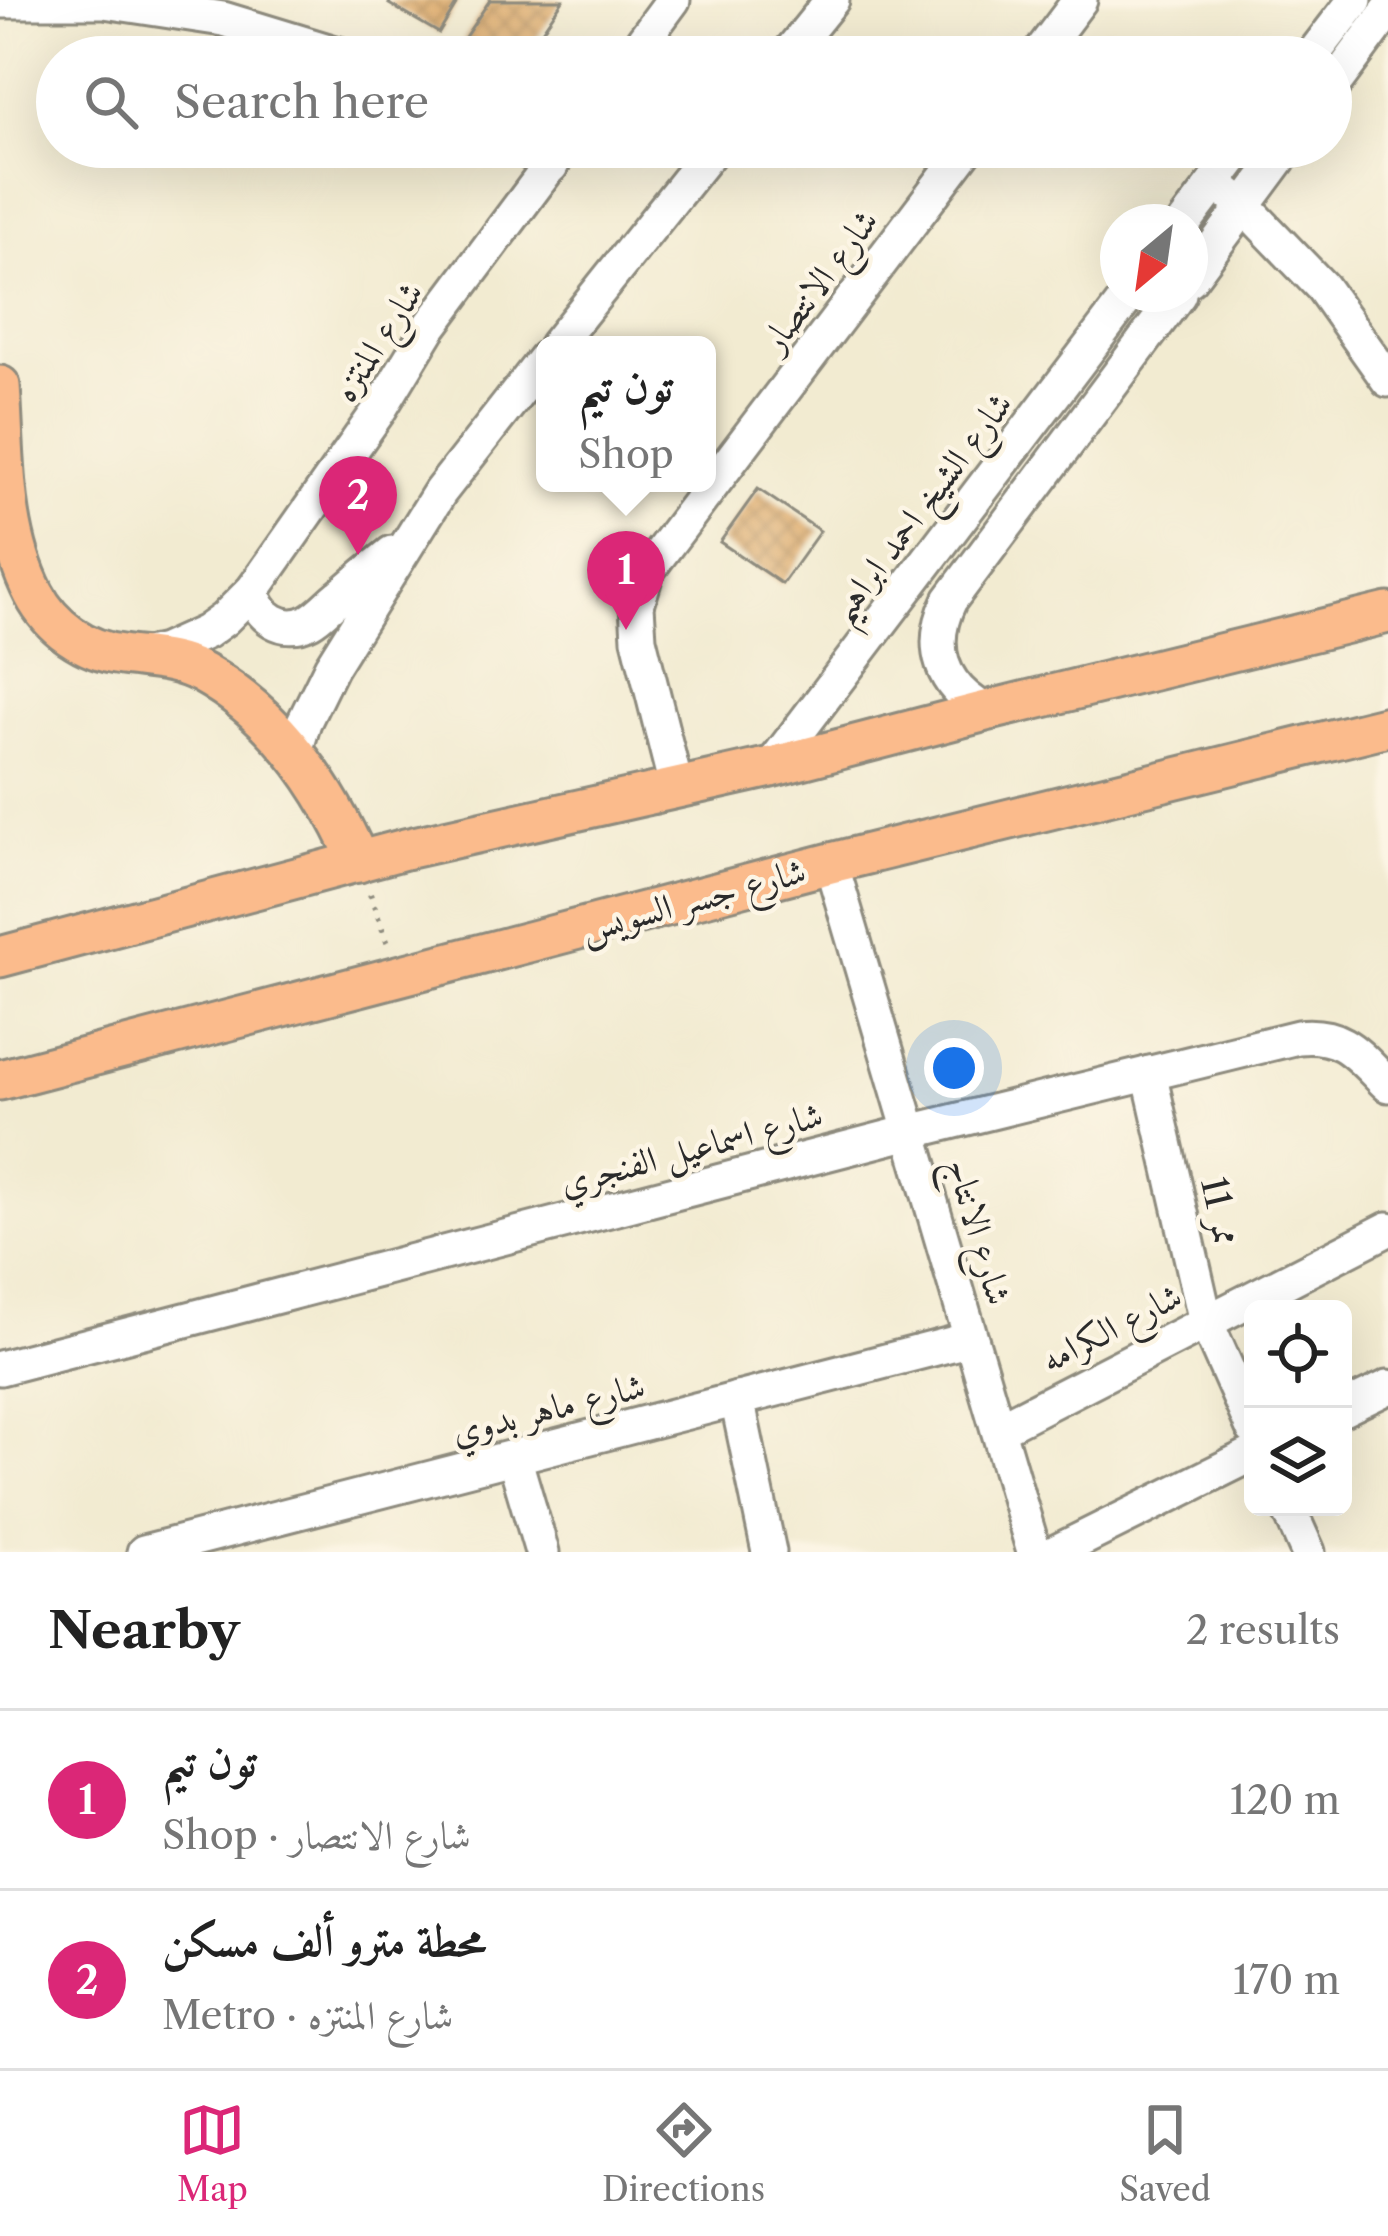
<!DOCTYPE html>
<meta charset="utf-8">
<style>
:root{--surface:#fff;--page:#f6f6f6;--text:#222;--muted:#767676;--line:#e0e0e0;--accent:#db2777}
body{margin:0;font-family:"Libre Caslon Text",Amiri,serif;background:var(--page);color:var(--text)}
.controls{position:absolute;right:36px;bottom:36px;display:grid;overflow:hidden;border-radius:18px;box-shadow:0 12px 48px #0002}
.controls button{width:108px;height:108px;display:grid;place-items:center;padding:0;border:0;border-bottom:3px solid var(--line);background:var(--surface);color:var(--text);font:60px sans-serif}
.compass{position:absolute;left:1100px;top:204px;width:108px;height:108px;border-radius:50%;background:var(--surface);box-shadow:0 12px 48px #0002;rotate:209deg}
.you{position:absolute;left:954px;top:1068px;width:42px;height:42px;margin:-30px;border:9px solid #fff;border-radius:50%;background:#1a73e8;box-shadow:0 0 0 18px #1a73e833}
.badge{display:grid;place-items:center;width:78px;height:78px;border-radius:50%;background:var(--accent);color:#fff;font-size:39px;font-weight:700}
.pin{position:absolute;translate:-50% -99px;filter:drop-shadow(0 3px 6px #0008)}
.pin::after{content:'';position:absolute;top:63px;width:42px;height:36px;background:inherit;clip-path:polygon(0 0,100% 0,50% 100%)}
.popup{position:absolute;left:536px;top:336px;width:180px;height:156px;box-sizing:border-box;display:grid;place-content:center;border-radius:18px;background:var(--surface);filter:drop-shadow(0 3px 9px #0005);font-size:39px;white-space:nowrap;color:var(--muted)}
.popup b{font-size:45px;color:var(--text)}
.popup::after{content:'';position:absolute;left:50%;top:100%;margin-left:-24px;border:24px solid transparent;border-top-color:var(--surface)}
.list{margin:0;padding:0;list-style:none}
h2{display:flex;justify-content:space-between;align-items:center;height:156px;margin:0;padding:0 48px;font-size:51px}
h2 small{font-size:39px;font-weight:400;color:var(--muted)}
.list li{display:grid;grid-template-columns:78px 1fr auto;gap:36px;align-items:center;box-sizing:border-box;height:180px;padding:0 48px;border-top:3px solid var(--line)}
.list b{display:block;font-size:45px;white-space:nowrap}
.list p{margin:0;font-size:39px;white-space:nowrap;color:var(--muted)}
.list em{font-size:39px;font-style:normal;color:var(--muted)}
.icon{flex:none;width:66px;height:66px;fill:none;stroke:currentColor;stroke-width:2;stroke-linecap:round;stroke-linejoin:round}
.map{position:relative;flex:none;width:1388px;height:1552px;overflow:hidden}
.search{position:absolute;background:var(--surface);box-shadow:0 12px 48px #0002;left:36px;right:36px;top:36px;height:132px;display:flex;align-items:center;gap:30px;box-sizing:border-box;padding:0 42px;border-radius:66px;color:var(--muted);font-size:45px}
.sheet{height:516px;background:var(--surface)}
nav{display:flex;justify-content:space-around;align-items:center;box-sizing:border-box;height:168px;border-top:3px solid var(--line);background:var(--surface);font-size:33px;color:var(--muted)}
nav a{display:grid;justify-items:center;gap:6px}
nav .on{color:var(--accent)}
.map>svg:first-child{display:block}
.building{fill:url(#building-cross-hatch)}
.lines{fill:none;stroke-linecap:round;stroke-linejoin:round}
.minor-casing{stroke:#8e8b7e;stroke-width:39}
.major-casing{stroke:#8e8b7e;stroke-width:45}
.path{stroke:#8e8b7e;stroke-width:6;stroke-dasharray:3 9;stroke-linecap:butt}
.minor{stroke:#fff;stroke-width:33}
.major{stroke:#fbbb8c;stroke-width:39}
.labels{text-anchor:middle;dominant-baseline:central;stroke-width:9;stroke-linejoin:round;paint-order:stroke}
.street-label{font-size:36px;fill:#2b2b2b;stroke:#fcf5e5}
</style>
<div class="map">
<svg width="1388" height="1552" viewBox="0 0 1388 1552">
<defs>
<pattern id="building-cross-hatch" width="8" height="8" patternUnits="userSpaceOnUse" patternTransform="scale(3)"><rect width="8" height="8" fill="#dca969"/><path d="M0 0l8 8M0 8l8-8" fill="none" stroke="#b38a57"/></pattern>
</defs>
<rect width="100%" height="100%" fill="#fcf5e5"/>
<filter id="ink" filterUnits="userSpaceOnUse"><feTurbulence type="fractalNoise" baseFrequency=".00833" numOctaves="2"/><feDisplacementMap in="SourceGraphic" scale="24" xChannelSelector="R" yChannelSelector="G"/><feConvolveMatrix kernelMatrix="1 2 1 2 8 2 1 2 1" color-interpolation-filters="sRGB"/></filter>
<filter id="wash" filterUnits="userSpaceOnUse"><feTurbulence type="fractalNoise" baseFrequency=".004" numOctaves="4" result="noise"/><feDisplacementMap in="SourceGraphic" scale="48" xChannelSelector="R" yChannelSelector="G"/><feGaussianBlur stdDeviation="2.7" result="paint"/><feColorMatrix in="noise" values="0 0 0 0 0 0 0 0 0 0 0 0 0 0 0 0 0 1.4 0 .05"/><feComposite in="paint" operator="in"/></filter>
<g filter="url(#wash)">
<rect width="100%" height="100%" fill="#f2ebd1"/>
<g id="blocks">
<g class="building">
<polygon points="391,0 459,0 439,33 389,4"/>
<polygon points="490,0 563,0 524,57 488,57 463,40"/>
<polygon points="758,489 820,531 782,584 720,542"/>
</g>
</g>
</g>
<g filter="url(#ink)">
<use href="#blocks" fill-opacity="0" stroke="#8e8b7e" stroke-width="3"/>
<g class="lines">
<defs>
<g id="minor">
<polyline points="0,1 104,1 223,19 348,57"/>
<polyline points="631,57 673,0"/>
<polyline points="786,57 832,0"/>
<polyline points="1037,57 1080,0"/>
<polyline points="1311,57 1355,0"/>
<polyline points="1331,88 1388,11"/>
<polyline points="521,147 551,166"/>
<polyline points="1215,183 1244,206 1322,287 1388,380"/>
<polyline points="1185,222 1242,147"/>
<polyline points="1190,279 1288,147"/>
<polyline points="556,345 714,147"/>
<path d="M253,590c4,27 31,45 57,31 11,-6 20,-17 30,-25 17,-15 34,-29 52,-43"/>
<polyline points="142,656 164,651 206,632 224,619 253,590 378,412 429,328 564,147"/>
<path d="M986,711c-45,-25 -59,-64 -36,-111l229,-306"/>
<polyline points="295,752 304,722 331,667 440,492 545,358"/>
<polyline points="771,767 1130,294"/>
<polyline points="676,786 639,639 637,605 647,571 968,147"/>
<polyline points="831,863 1034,1552"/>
<polyline points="1149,1073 1206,1322 1253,1428"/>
<path d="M0,1368l910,-236 388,-95c46,-5 60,19 90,48"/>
<polyline points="737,1399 769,1552"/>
<polyline points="1343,1409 1388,1387"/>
<polyline points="998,1429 1388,1229"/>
<polyline points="514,1457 542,1552"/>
<polyline points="1288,1507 1308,1552"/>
<polyline points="144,1552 971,1339"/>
<polyline points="1056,1552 1253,1454"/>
</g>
<g id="major">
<path d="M0,386c5,70 1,144 34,208 17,33 51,57 88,61 29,4 53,4 80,18 74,41 124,114 157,189"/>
<polyline points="0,957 405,849 771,767 986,711 1388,613"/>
<polyline points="0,1080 831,863 1388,726"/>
</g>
</defs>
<use href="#minor" class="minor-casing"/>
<use href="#major" class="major-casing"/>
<polyline class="path" points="370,894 388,944"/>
<use href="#minor" class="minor"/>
<use href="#major" class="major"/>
</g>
</g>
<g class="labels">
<g class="street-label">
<text transform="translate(819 280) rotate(-53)">شارع الانتصار</text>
<text transform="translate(377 341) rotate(-57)">شارع المنتزه</text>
<text transform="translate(920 507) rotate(-53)">شارع الشيخ احمد ابراهيم</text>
<text transform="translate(693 899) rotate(-15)">شارع جسر السويس</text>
<text transform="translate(691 1148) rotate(-15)">شارع اسماعيل الفنجري</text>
<text transform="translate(1221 1211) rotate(77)">ممر 11</text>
<text transform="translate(980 1231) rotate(74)">شارع الانتاج</text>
<text transform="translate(1111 1327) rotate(-27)">شارع الكرامه</text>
<text transform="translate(548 1408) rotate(-14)">شارع ماهر بدوي</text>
</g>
</g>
</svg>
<div class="controls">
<button><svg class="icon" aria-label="locate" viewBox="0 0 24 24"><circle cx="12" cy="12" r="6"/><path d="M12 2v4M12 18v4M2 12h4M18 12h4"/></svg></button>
<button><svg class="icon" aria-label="layers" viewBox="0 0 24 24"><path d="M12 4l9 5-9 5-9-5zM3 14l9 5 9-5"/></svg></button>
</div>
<svg class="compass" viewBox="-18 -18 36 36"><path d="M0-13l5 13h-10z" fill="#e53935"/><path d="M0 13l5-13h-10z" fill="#767676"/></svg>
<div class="you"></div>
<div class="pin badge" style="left:626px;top:630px">1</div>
<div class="popup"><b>تون تيم</b>Shop</div>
<div class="pin badge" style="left:358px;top:555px">2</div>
<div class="search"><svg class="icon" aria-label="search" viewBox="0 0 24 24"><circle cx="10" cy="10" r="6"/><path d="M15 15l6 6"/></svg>Search here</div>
</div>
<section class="sheet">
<h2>Nearby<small>2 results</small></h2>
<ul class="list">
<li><span class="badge">1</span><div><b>تون تيم</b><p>Shop · شارع الانتصار</p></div><em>120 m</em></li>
<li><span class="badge">2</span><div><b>محطة مترو ألف مسكن</b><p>Metro · شارع المنتزه</p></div><em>170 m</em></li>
</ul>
</section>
<nav>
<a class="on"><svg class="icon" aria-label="map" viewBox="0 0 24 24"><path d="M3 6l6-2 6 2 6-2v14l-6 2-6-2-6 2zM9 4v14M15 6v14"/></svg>Map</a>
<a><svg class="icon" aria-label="directions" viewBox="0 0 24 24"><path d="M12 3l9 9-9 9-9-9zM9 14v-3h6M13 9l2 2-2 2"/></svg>Directions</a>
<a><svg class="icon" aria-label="saved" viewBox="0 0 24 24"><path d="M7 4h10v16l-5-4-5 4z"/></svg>Saved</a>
</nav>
